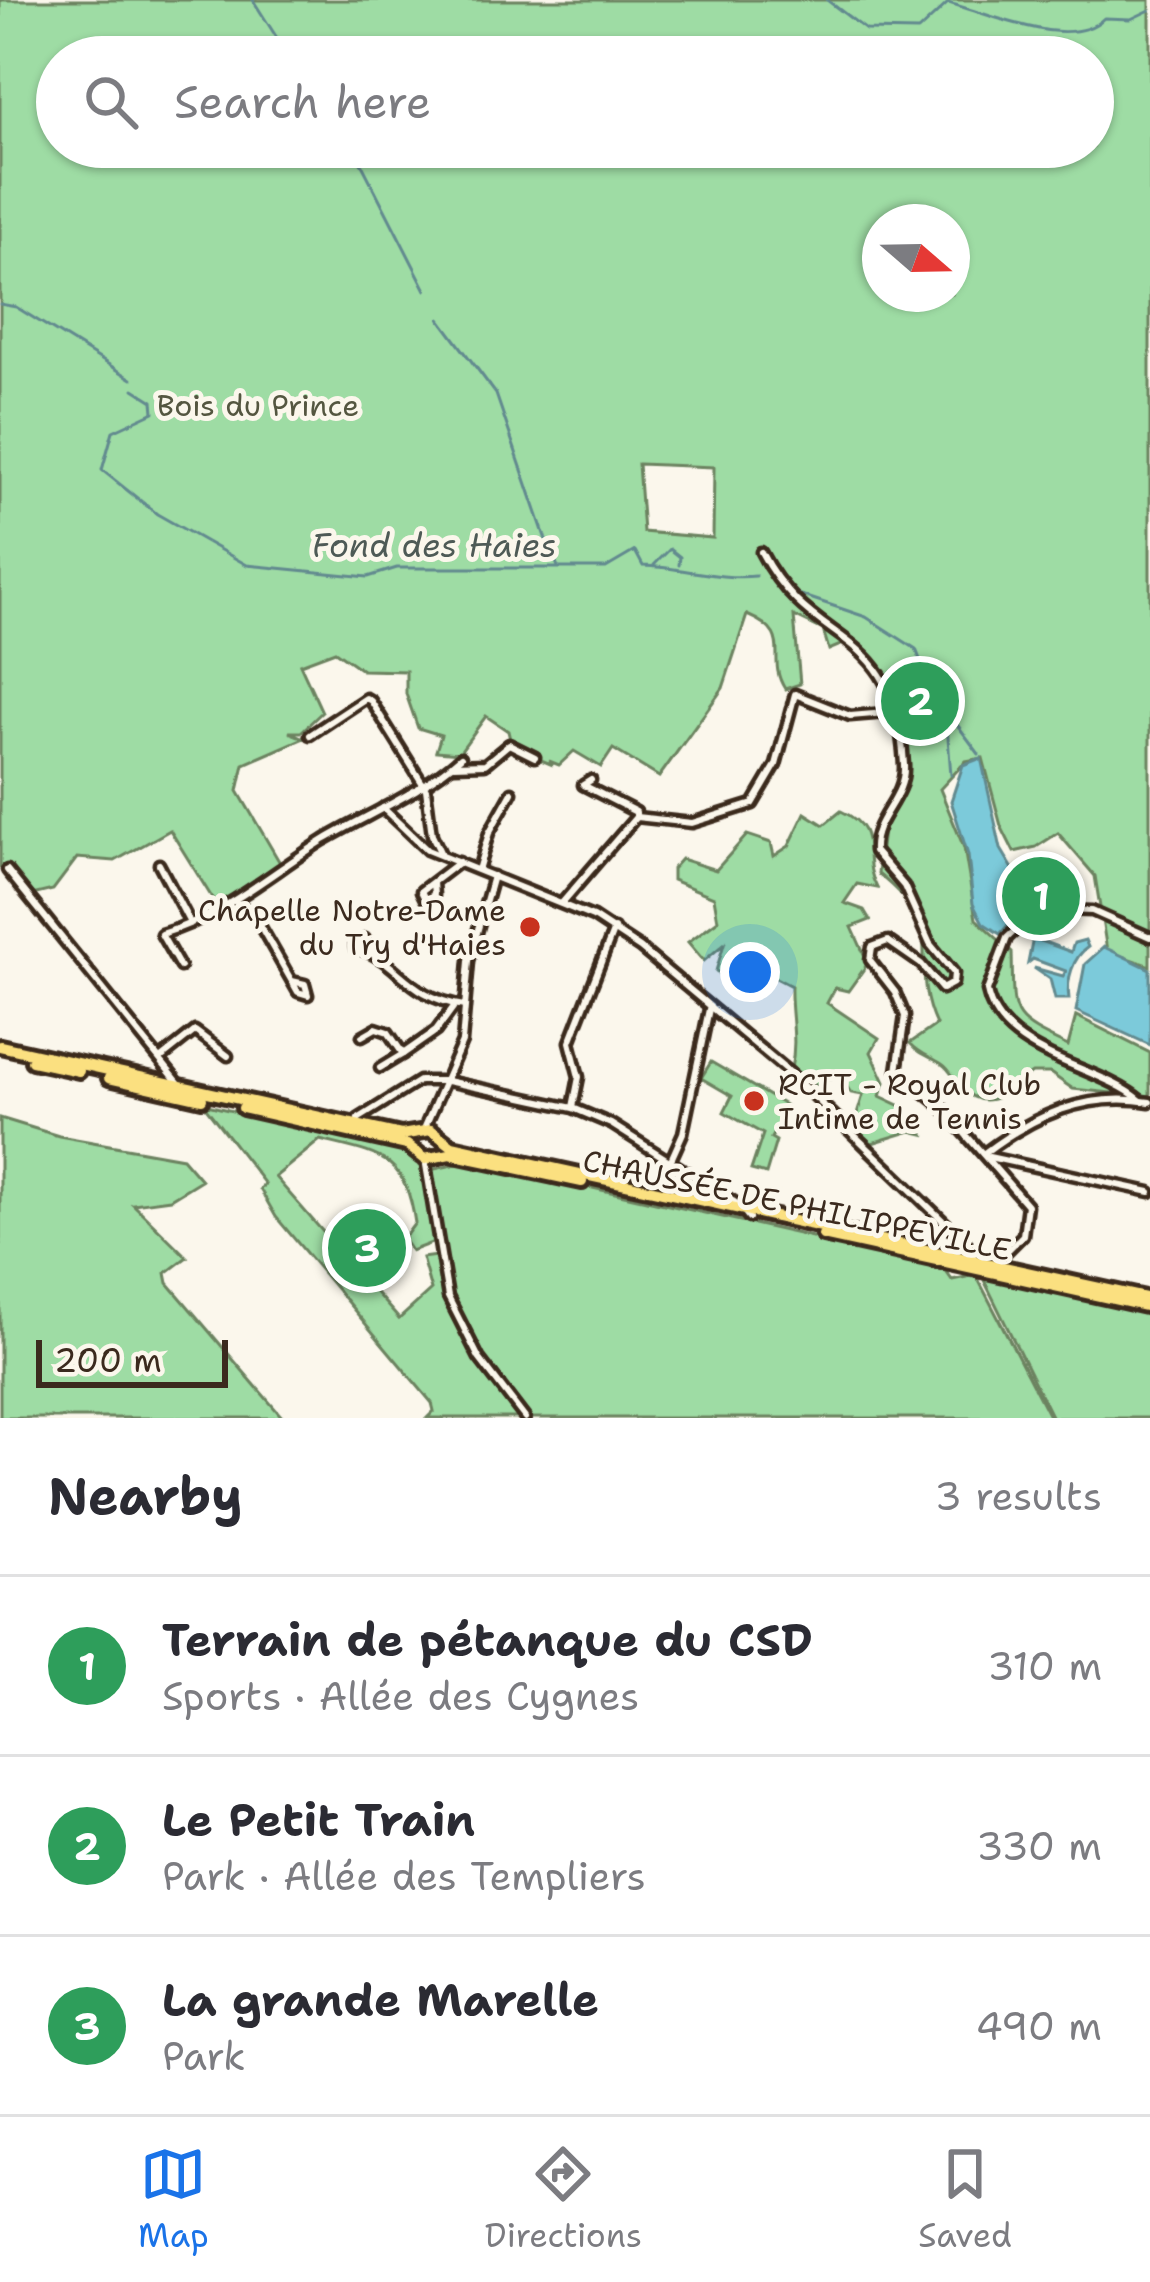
<!DOCTYPE html>
<meta charset="utf-8">
<style>
:root{--surface:#fff;--page:#f2f2f3;--text:#2b2b33;--muted:#7c7c81;--line:#e1e1e2;--accent:#1a73e8}
body{margin:0;font-family:"Shantell Sans",sans-serif;background:var(--page);color:var(--text)}
.compass{position:absolute;left:862px;top:204px;width:108px;height:108px;border-radius:50%;background:var(--surface);box-shadow:0 3px 9px #0004;rotate:110deg}
.scale{position:absolute;left:36px;bottom:30px;width:192px;box-sizing:border-box;padding-left:12px;border:6px solid #3b2a1e;border-top:0;font-size:33px;line-height:42px;white-space:nowrap;color:#3b2a1e;-webkit-text-stroke:9px #fbf7ec;paint-order:stroke}
.you{position:absolute;left:750px;top:972px;width:42px;height:42px;margin:-30px;border:9px solid #fff;border-radius:50%;background:#1a73e8;box-shadow:0 0 0 18px #1a73e833}
.badge{display:grid;place-items:center;width:78px;height:78px;border-radius:50%;background:var(--accent);color:#fff;font-size:39px;font-weight:700}
.pin{position:absolute;translate:-50% -50%;border:6px solid #fff;box-shadow:0 3px 12px #0006}
.list{margin:0;padding:0;list-style:none}
h2{display:flex;justify-content:space-between;align-items:center;height:156px;margin:0;padding:0 48px;font-size:51px}
h2 small{font-size:39px;font-weight:400;color:var(--muted)}
.list li{display:grid;grid-template-columns:78px 1fr auto;gap:36px;align-items:center;box-sizing:border-box;height:180px;padding:0 48px;border-top:3px solid var(--line)}
.list b{display:block;font-size:45px;white-space:nowrap}
.list p{margin:0;font-size:39px;white-space:nowrap;color:var(--muted)}
.list em{font-size:39px;font-style:normal;color:var(--muted)}
.icon{flex:none;width:66px;height:66px;fill:none;stroke:currentColor;stroke-width:2;stroke-linecap:round;stroke-linejoin:round}
.map{position:relative;flex:none;width:1150px;height:1418px;overflow:hidden}
.search{position:absolute;background:var(--surface);box-shadow:0 3px 9px #0004;left:36px;right:36px;top:36px;height:132px;display:flex;align-items:center;gap:30px;box-sizing:border-box;padding:0 42px;border-radius:66px;color:var(--muted);font-size:45px}
.sheet{height:696px;background:var(--surface)}
nav{display:flex;justify-content:space-around;align-items:center;box-sizing:border-box;height:168px;border-top:3px solid var(--line);background:var(--surface);font-size:33px;color:var(--muted)}
nav a{display:grid;justify-items:center;gap:6px}
nav .on{color:var(--accent)}
.map>svg:first-child{display:block}
.green{fill:#9edca4;stroke:#6c8361;stroke-width:3;fill-rule:evenodd}
.water{fill:#7ccada;stroke:#628a8f;stroke-width:3}
.lines{fill:none;stroke-linecap:round;stroke-linejoin:round}
.stream{stroke:#628a8f;stroke-width:3}
.street-casing{stroke:#3b2a1e;stroke-width:15}
.primary-casing{stroke:#3b2a1e;stroke-width:20}
.street{stroke:#fbf7ec;stroke-width:6}
.primary{stroke:#fbe080;stroke-width:10}
.poi-dot{fill:#c8321e;stroke:#fbf7ec;stroke-width:4.5}
.labels{text-anchor:middle;dominant-baseline:central;stroke-width:10;stroke-linejoin:round;paint-order:stroke}
.park-label{font-size:30px;fill:#545640;stroke:#fbf7ec}
.poi-label{font-size:30px;fill:#3b2a1e;stroke:#fbf7ec;text-anchor:end}
.street-label{font-size:30px;fill:#3b2a1e;stroke:#fbf7ec}
.water-label{font-size:33px;font-style:italic;fill:#4e5a56;stroke:#fbf7ec}
</style>
<div class="map">
<svg width="1150" height="1418" viewBox="0 0 1150 1418">
<rect width="100%" height="100%" fill="#fbf7ec"/>
<filter id="ink" filterUnits="userSpaceOnUse"><feTurbulence type="fractalNoise" baseFrequency=".00833" numOctaves="2"/><feDisplacementMap in="SourceGraphic" scale="24" xChannelSelector="R" yChannelSelector="G"/><feConvolveMatrix kernelMatrix="1 2 1 2 8 2 1 2 1" color-interpolation-filters="sRGB"/></filter>
<g filter="url(#ink)">
<g class="green">
<path d="M0,0h1150v966l-43,-15 -12,-75 -37,-43 -22,14 -22,5 -13,-26 -18,-68 -17,3 -26,28 24,59 12,71 36,33c2,64 -7,65 56,94l8,-30 74,37v44l-77,-8 -23,-16h-18c-23,16 -45,44 -72,13 -6,-7 -10,-17 -18,-22 -12,-8 -22,-9 -32,-21l26,-18c-31,-67 18,-91 -58,-151l5,-44 25,-45 -10,-91 -4,-13 -44,-40 -21,9 -6,-20 -29,-14 6,68 -15,5c-21,-33 12,-53 -38,-74l-24,73 -64,89 -46,-28 -12,18 -27,-16 -15,14 -10,-4 4,4 -41,-17 -4,-17 -22,-15 -27,37 -23,-2 5,-16 -23,-7 -12,-34v-23l-44,-1 -27,-19 -35,13 22,48 -21,20h-12l15,6 -60,26 -6,27 45,77 -64,41 -49,-79 -55,31 -38,-3 -24,32 -25,6 -16,-24 -12,-5zM57,57h1036v90h-1036zM880,222h72v72h-72zM638,464l76,3 -1,71 -70,-6z"/>
<path d="M841,811c41,18 19,46 36,77l-20,-4 -13,19 20,7 6,10 -18,7 16,36 -20,28 -13,-3 -8,15 52,35 -8,14 14,30 -5,14 21,10 22,28 -12,-3 -39,12 -19,-15 10,-33 -12,-2 -13,-20 -19,14 -28,-18c7,-31 -1,-52 0,-83l-23,-12 -28,17 -24,-20 8,-27 -20,17 -16,-19 30,-22 -4,-23 -42,-17v-11l9,-10 35,11 31,-35 24,8 3,13 15,-10 16,-33 19,12z"/>
<polygon points="711,1062 788,1107 771,1138 776,1141 766,1174 751,1170 763,1134 724,1112 732,1096 701,1078"/>
<path d="M203,1104l197,47 35,18 37,-8 470,105 10,14 24,-5 74,143h-623l7,-7 -2,-8 -156,-186 -16,-28 5,-5zM320,1140c61,15 85,15 95,83l-12,16 8,12 31,-12 1,16 -21,3 9,32 -32,29 -124,-142z"/>
<polygon points="0,1118 59,1136 182,1158 201,1180 170,1199 133,1204 187,1257 166,1273 168,1283 283,1418 0,1418"/>
<polygon points="982,1276 1150,1310 1150,1418 1052,1418"/>
</g>
<g class="water">
<polygon points="981,758 1001,849 1031,899 1000,934 983,923 973,904 968,855 951,801 963,765"/>
<path d="M1033,938l38,14 3,-9 11,-3 3,7c-15,10 -22,33 -19,52h-14l-5,-20 -16,-11 29,8 3,-5 -33,-12 -5,4z"/>
<polygon points="1104,947 1150,969 1150,1045 1076,1011 1085,964"/>
</g>
<g class="lines">
<g class="stream">
<polyline points="253,0 289,57"/>
<path d="M827,0l39,30 52,1 30,-28c41,10 122,49 156,15l27,1 19,-9"/>
<polyline points="353,147 426,290"/>
<polyline points="0,304 16,307 132,379"/>
<polyline points="440,319 496,394 546,540"/>
<path d="M134,389l19,12 1,11 -41,19 -11,39 55,44 90,51 121,12 29,-9h209l29,-17 8,15c39,1 74,14 113,10"/>
<polyline points="550,547 558,567"/>
<polyline points="654,565 670,549 680,557 679,565"/>
<polyline points="795,593 866,617 916,649 932,691 979,754"/>
<polyline points="947,725 951,775"/>
</g>
<defs>
<g id="street">
<path d="M761,552c54,104 135,67 143,213 2,34 -32,53 -30,86l30,35 26,58 24,29 -1,10 -11,6 -21,-25 -33,-23 -16,6 -2,13 25,32 10,24 -8,55 44,35 86,99 -4,30 -29,29"/>
<polyline points="310,735 366,698 371,701 426,789 432,835 440,852"/>
<polyline points="454,765 485,764 509,744 535,757"/>
<polyline points="591,780 583,785 636,812 636,817"/>
<polyline points="383,808 427,850 593,917 640,948 791,1074 968,1245 976,1261"/>
<polyline points="159,864 190,923"/>
<polyline points="7,870 181,1086"/>
<polyline points="478,870 489,833 512,792"/>
<polyline points="433,883 434,895 425,899 421,891 459,862"/>
<polyline points="234,901 254,915 298,992 308,995 305,984 292,981"/>
<polyline points="562,903 636,817 692,823 753,804 776,765 795,694 850,716 898,712"/>
<path d="M376,951l-11,-12 -10,2v7c44,10 48,48 109,58"/>
<path d="M180,967l-19,-33c61,-17 110,-61 163,-94 46,-27 97,-47 137,-83"/>
<polyline points="362,1036 376,1028 388,1032 403,1054 436,1031 455,1005"/>
<polyline points="161,1058 195,1031 228,1056"/>
<polyline points="380,1068 403,1054"/>
<path d="M1140,1100c-41,-35 -140,-44 -153,-109l20,-53 31,-29 54,2 58,26"/>
<polyline points="573,1107 579,1077 570,1042 614,929"/>
<polyline points="358,1119 419,1081 447,1081 573,1108 611,1124 739,1205 749,1218"/>
<polyline points="424,1129 462,1042 469,961 493,876"/>
<path d="M983,1154c50,-38 103,-63 167,-52"/>
<polyline points="989,1157 1150,1192"/>
<polyline points="425,1159 448,1297 479,1358 525,1418"/>
<polyline points="670,1162 683,1133 709,1009"/>
</g>
<g id="primary">
<polyline points="0,1046 401,1135 431,1130 452,1146 1150,1299"/>
<polyline points="32,1061 79,1071"/>
<polyline points="109,1078 202,1099"/>
<polyline points="243,1108 407,1145 425,1159 450,1154 582,1182"/>
<polyline points="823,1235 1150,1307"/>
</g>
</defs>
<use href="#street" class="street-casing"/>
<use href="#primary" class="primary-casing"/>
<use href="#street" class="street"/>
<use href="#primary" class="primary"/>
</g>
</g>
<g class="poi-dot">
<circle cx="530" cy="927" r="12"/>
<circle cx="754" cy="1101" r="12"/>
</g>
<g class="labels">
<g class="park-label">
<text x="258" y="405">Bois du Prince</text>
</g>
<g class="poi-label">
<text x="506" y="910">Chapelle Notre-Dame<tspan x="506" dy="34">du Try d'Haies</tspan></text>
<text x="778" y="1084" text-anchor="start">RCIT - Royal Club<tspan x="778" dy="34">Intime de Tennis</tspan></text>
</g>
<g class="street-label">
<text transform="translate(797 1205) rotate(12)">CHAUSSÉE DE PHILIPPEVILLE</text>
</g>
<g class="water-label">
<text x="434" y="545">Fond des Haies</text>
</g>
</g>
</svg>
<svg class="compass" viewBox="-18 -18 36 36"><path d="M0-13l5 13h-10z" fill="#e53935"/><path d="M0 13l5-13h-10z" fill="#7c7c81"/></svg>
<div class="scale">200 m</div>
<div class="you"></div>
<div class="pin badge" style="left:1041px;top:896px;background:#2e9e5b">1</div>
<div class="pin badge" style="left:920px;top:701px;background:#2e9e5b">2</div>
<div class="pin badge" style="left:367px;top:1248px;background:#2e9e5b">3</div>
<div class="search"><svg class="icon" aria-label="search" viewBox="0 0 24 24"><circle cx="10" cy="10" r="6"/><path d="M15 15l6 6"/></svg>Search here</div>
</div>
<section class="sheet">
<h2>Nearby<small>3 results</small></h2>
<ul class="list">
<li><span class="badge" style="background:#2e9e5b">1</span><div><b>Terrain de pétanque du CSD</b><p>Sports · Allée des Cygnes</p></div><em>310 m</em></li>
<li><span class="badge" style="background:#2e9e5b">2</span><div><b>Le Petit Train</b><p>Park · Allée des Templiers</p></div><em>330 m</em></li>
<li><span class="badge" style="background:#2e9e5b">3</span><div><b>La grande Marelle</b><p>Park</p></div><em>490 m</em></li>
</ul>
</section>
<nav>
<a class="on"><svg class="icon" aria-label="map" viewBox="0 0 24 24"><path d="M3 6l6-2 6 2 6-2v14l-6 2-6-2-6 2zM9 4v14M15 6v14"/></svg>Map</a>
<a><svg class="icon" aria-label="directions" viewBox="0 0 24 24"><path d="M12 3l9 9-9 9-9-9zM9 14v-3h6M13 9l2 2-2 2"/></svg>Directions</a>
<a><svg class="icon" aria-label="saved" viewBox="0 0 24 24"><path d="M7 4h10v16l-5-4-5 4z"/></svg>Saved</a>
</nav>
